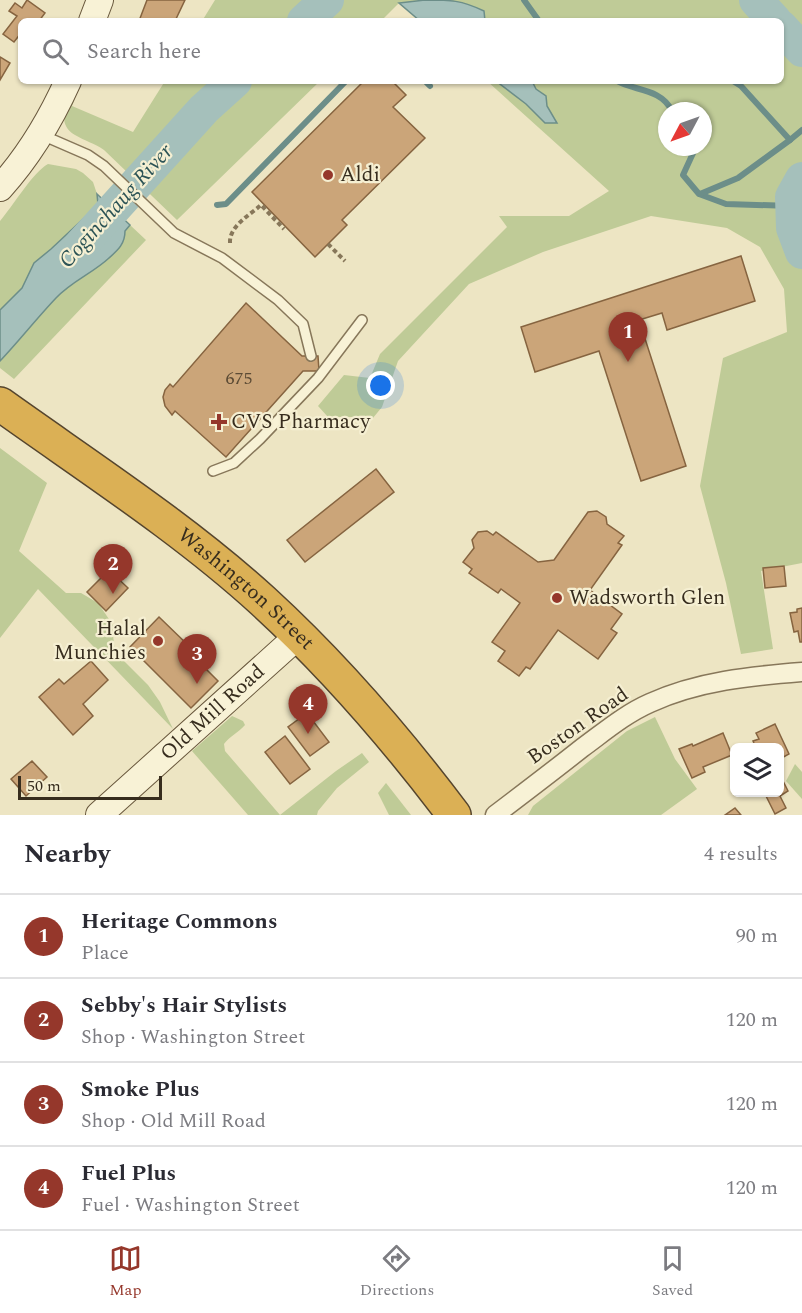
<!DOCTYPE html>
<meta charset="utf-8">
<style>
:root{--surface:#fff;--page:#f2f2f3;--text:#2b2b33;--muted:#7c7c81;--line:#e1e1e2;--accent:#95372b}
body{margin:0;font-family:Spectral,serif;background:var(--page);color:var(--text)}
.controls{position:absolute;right:18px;bottom:18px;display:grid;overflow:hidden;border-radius:9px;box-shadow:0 2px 4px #0004}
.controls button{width:54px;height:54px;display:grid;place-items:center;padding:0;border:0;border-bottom:2px solid var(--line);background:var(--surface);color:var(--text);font:30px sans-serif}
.compass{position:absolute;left:658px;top:102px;width:54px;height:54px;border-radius:50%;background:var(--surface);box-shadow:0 2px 4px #0004;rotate:229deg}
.scale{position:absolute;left:18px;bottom:15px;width:144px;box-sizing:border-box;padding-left:6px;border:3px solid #372d1e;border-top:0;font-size:16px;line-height:21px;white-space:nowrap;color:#372d1e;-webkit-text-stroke:4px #f5efd2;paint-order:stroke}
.you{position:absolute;left:381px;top:386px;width:21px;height:21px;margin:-15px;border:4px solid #fff;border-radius:50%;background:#1a73e8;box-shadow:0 0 0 9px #1a73e833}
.badge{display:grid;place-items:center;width:39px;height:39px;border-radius:50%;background:var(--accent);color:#fff;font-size:20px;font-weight:700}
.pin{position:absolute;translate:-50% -50px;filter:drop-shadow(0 2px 3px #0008)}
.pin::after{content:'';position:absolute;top:32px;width:21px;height:18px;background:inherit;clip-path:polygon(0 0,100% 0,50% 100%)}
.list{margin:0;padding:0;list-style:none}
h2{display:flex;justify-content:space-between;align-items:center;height:78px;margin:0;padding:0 24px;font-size:26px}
h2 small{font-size:20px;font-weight:400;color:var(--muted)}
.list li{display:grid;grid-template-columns:39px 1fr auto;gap:18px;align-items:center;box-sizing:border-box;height:84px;padding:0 24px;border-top:2px solid var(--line)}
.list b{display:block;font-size:22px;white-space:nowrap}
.list p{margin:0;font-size:20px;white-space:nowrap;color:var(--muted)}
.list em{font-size:20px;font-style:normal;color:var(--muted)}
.icon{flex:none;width:33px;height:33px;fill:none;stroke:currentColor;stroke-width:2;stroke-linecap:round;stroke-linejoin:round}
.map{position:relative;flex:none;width:802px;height:815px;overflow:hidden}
.search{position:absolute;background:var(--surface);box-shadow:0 2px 4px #0004;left:18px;right:18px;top:18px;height:66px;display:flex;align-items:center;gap:15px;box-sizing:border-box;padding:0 21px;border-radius:9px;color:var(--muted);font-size:22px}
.sheet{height:414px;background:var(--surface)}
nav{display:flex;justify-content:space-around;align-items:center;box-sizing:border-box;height:84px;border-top:2px solid var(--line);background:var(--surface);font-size:16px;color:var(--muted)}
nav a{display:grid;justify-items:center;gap:3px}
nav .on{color:var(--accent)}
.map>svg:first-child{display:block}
.green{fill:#bfcb97;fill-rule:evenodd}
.water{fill:#a5c0bb;stroke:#6c8e89;stroke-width:1.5}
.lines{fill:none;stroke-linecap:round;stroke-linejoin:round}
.stream{stroke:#6c8e89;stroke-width:6}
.river{stroke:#a5c0bb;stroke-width:34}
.building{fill:#cba579;stroke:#866440;stroke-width:1.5}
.lane-casing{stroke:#87775a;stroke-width:12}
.street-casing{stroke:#87775a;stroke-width:21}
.secondary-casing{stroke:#69583d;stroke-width:28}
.highway-casing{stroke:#55452e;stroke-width:36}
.path{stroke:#87775a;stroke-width:4;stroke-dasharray:4.5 3;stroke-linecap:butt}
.lane{stroke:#f8f2d6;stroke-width:9}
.street{stroke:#f8f2d6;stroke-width:18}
.secondary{stroke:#f8f2d6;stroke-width:26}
.highway{stroke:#dbb055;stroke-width:33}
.poi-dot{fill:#95372b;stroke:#f5efd2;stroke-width:2}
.labels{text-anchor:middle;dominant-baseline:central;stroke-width:4.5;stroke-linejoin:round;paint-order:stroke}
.number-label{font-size:18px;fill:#5c4b35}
.poi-label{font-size:21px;fill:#372d1e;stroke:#f5efd2;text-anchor:start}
.street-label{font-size:21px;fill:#372d1e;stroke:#f5efd2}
.water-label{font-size:22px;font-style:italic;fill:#2d5456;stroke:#f5efd2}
</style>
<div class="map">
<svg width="802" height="815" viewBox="0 0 802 815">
<rect width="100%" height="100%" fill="#ede5c3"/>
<g class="green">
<path d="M215,0h587v563l-41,8 12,78 -32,5 -15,-71 -26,-97 23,-128 64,-26 -3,-43 -24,-42 -33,-19 -76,-12 -108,36 -74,32 -71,77 -16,46 -14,17 -6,-7h-34l-10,-11 26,-31 26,3 10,-24 127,-127 -8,-11h70l40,-25 -122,-110h294v-60h-361l-21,-18 -18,18h-179zM667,111h36v36h-36z"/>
<path d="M77,81h4l-9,25 61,26 32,-51h155l-143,139 -73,-70c-10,-7 -19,-9 -29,-15 -22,-12 -5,-37 2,-54z"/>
<path d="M48,164l28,5 7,4 10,9 4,12 49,46 -132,139 -14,-11v-147c13,-15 33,-49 48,-57z"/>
<polygon points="0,448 47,483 19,551 66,593 81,593 98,603 115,628 113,635 115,652 148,685 160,702 173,729 38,589 0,638"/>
<path d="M232,716l11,5 2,4c-6,7 -16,12 -21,19l1,7 55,64h-32l-56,-64z"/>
<polygon points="655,717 675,759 697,789 661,815 528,815 533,806 627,731"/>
<polygon points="362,753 369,762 337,788 318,811 317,815 280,815 336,771"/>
<polygon points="795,764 802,772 802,799 786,781"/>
<polygon points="386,783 411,815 389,815 378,793"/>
</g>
<g class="water">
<path d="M425,0c26,0 36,0 59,11l1,10h-65l-21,-18z"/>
<polygon points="496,81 532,81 536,89 546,96 547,106 557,123 545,123 526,104"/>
<path d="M97,194l33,31 -5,6c0,13 -7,19 -16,27 -16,15 -37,23 -53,40 -19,20 -37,43 -56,63v-51l22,-22 12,-25 17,-14 47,-44z"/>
</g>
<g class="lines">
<g class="stream">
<polyline points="524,0 539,21"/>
<polyline points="425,81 430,86"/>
<path d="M617,81c17,10 44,7 55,30"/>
<polyline points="733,81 741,86 790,140 802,130"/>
<polyline points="690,147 694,151 683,175 699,194 726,204 792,206"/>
<polyline points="700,194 738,178 790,140"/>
<polyline points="217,205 226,204 346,81"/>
</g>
<g class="river">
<polyline points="756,0 775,21"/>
<polyline points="304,21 327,0"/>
<polyline points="781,27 802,50"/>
<polyline points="802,179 792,197 793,228 802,252"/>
<polyline points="81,245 204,109 235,81"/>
</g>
</g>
<g class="building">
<polygon points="27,0 45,13 39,21 21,21 21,33 14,42 3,34 17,16 9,11 15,3 22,8"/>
<polygon points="147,0 185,0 175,21 139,21"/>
<polygon points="0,57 10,63 0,80"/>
<polygon points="364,81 392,81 406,95 393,107 425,138 342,220 347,225 315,257 252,192"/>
<polygon points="741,256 755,301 667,330 662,313 639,320 686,466 641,481 599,351 535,372 521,327"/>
<polygon points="246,303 302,356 318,356 319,371 303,371 226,457 175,411 172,415 165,406 163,397 165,390 170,384 173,387"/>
<polygon points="376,469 394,492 305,562 287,540"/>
<polygon points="597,511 606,517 607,524 624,536 618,543 622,545 590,590 622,614 611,629 617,633 598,659 558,630 530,669 526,667 519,676 498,661 505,651 492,642 520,603 501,589 498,593 469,573 472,569 463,562 474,548 472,540 478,532 487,531 493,535 496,532 538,562 554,560 588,512"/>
<polygon points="784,566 786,586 765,588 763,568"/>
<polygon points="109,570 128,588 106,611 87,592"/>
<polygon points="802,608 802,642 800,642 798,631 794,632 790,613 797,612 797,609"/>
<polygon points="159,617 190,647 187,650 218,681 191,708 130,647"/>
<polygon points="91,661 108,680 83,704 93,716 73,735 39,697 59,679 64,684"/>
<polygon points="307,713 329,742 310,756 288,727"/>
<polygon points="775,724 789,754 780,759 780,748 756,748 753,741 759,739 756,733"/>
<polygon points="723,733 732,755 703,767 705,772 692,778 679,749 692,744 693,746"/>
<polygon points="285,736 310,769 290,784 265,752"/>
<polygon points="32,761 47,777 26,796 11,779"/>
<polygon points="780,775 788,791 780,796 786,808 775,814 764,792 780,792"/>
<polygon points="735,808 741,815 725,815"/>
</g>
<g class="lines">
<defs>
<g id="lane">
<polyline points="42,135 88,155 104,166 174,233 222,258 278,300 303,324 311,356"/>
<polyline points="213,471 234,463 260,439 318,378 362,320"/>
</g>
<path id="street" d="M495,815c29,-22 58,-44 87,-67 22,-16 43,-34 68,-45 48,-22 101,-27 152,-31"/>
<g id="secondary">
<polyline points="92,21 100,0"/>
<path d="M0,188c29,-32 50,-67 68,-107"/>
<path id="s1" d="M99,815l200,-180"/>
</g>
<g id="highway">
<path id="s2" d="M0,404c88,63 183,124 263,197 71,65 133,137 191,214"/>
</g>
</defs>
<use href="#lane" class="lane-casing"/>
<use href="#street" class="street-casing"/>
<use href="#secondary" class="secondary-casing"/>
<use href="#highway" class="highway-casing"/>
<g class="path">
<path d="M230,243c-1,-17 20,-28 31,-38l23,24"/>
<polyline points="328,244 345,261"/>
</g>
<use href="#lane" class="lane"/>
<use href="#street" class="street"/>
<use href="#secondary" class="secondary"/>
<use href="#highway" class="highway"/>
</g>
<g class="poi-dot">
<circle cx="328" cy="175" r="6"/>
<path d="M216 413h6v6h6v6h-6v6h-6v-6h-6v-6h6z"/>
<circle cx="557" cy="598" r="6"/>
<circle cx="158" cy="641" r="6"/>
</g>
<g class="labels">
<g class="number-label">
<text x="239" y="378">675</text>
</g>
<g class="poi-label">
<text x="340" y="175">Aldi</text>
<text x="231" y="422">CVS Pharmacy</text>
<text x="569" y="598">Wadsworth Glen</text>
<text x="146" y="629" text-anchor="end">Halal<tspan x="146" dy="24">Munchies</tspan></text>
</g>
<g class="street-label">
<text stroke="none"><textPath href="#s2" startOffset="308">Washington Street</textPath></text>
<text stroke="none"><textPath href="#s1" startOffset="153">Old Mill Road</textPath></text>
<text transform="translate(578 726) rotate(-35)">Boston Road</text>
</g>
<g class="water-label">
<text transform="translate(116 206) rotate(-48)">Coginchaug River</text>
</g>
</g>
</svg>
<div class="controls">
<button><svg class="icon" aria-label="layers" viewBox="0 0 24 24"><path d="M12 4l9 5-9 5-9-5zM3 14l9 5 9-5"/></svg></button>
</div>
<svg class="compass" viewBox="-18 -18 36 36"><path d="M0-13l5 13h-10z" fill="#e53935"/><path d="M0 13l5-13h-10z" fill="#7c7c81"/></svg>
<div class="scale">50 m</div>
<div class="you"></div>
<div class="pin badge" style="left:628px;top:362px">1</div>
<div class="pin badge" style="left:113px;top:594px">2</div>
<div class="pin badge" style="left:197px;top:684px">3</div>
<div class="pin badge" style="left:308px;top:734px">4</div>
<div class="search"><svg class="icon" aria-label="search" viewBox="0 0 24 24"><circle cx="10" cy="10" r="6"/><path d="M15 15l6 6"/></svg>Search here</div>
</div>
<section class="sheet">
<h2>Nearby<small>4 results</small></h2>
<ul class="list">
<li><span class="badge">1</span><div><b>Heritage Commons</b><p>Place</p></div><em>90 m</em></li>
<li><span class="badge">2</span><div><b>Sebby's Hair Stylists</b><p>Shop · Washington Street</p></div><em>120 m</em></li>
<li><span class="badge">3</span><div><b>Smoke Plus</b><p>Shop · Old Mill Road</p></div><em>120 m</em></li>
<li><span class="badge">4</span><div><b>Fuel Plus</b><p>Fuel · Washington Street</p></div><em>120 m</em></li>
</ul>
</section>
<nav>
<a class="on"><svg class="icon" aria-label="map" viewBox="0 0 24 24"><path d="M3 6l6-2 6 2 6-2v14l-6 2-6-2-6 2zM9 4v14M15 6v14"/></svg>Map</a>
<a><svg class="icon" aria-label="directions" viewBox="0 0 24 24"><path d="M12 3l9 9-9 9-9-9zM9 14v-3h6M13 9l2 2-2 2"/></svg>Directions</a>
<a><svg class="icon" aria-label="saved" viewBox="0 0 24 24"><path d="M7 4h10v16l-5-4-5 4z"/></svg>Saved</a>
</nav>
